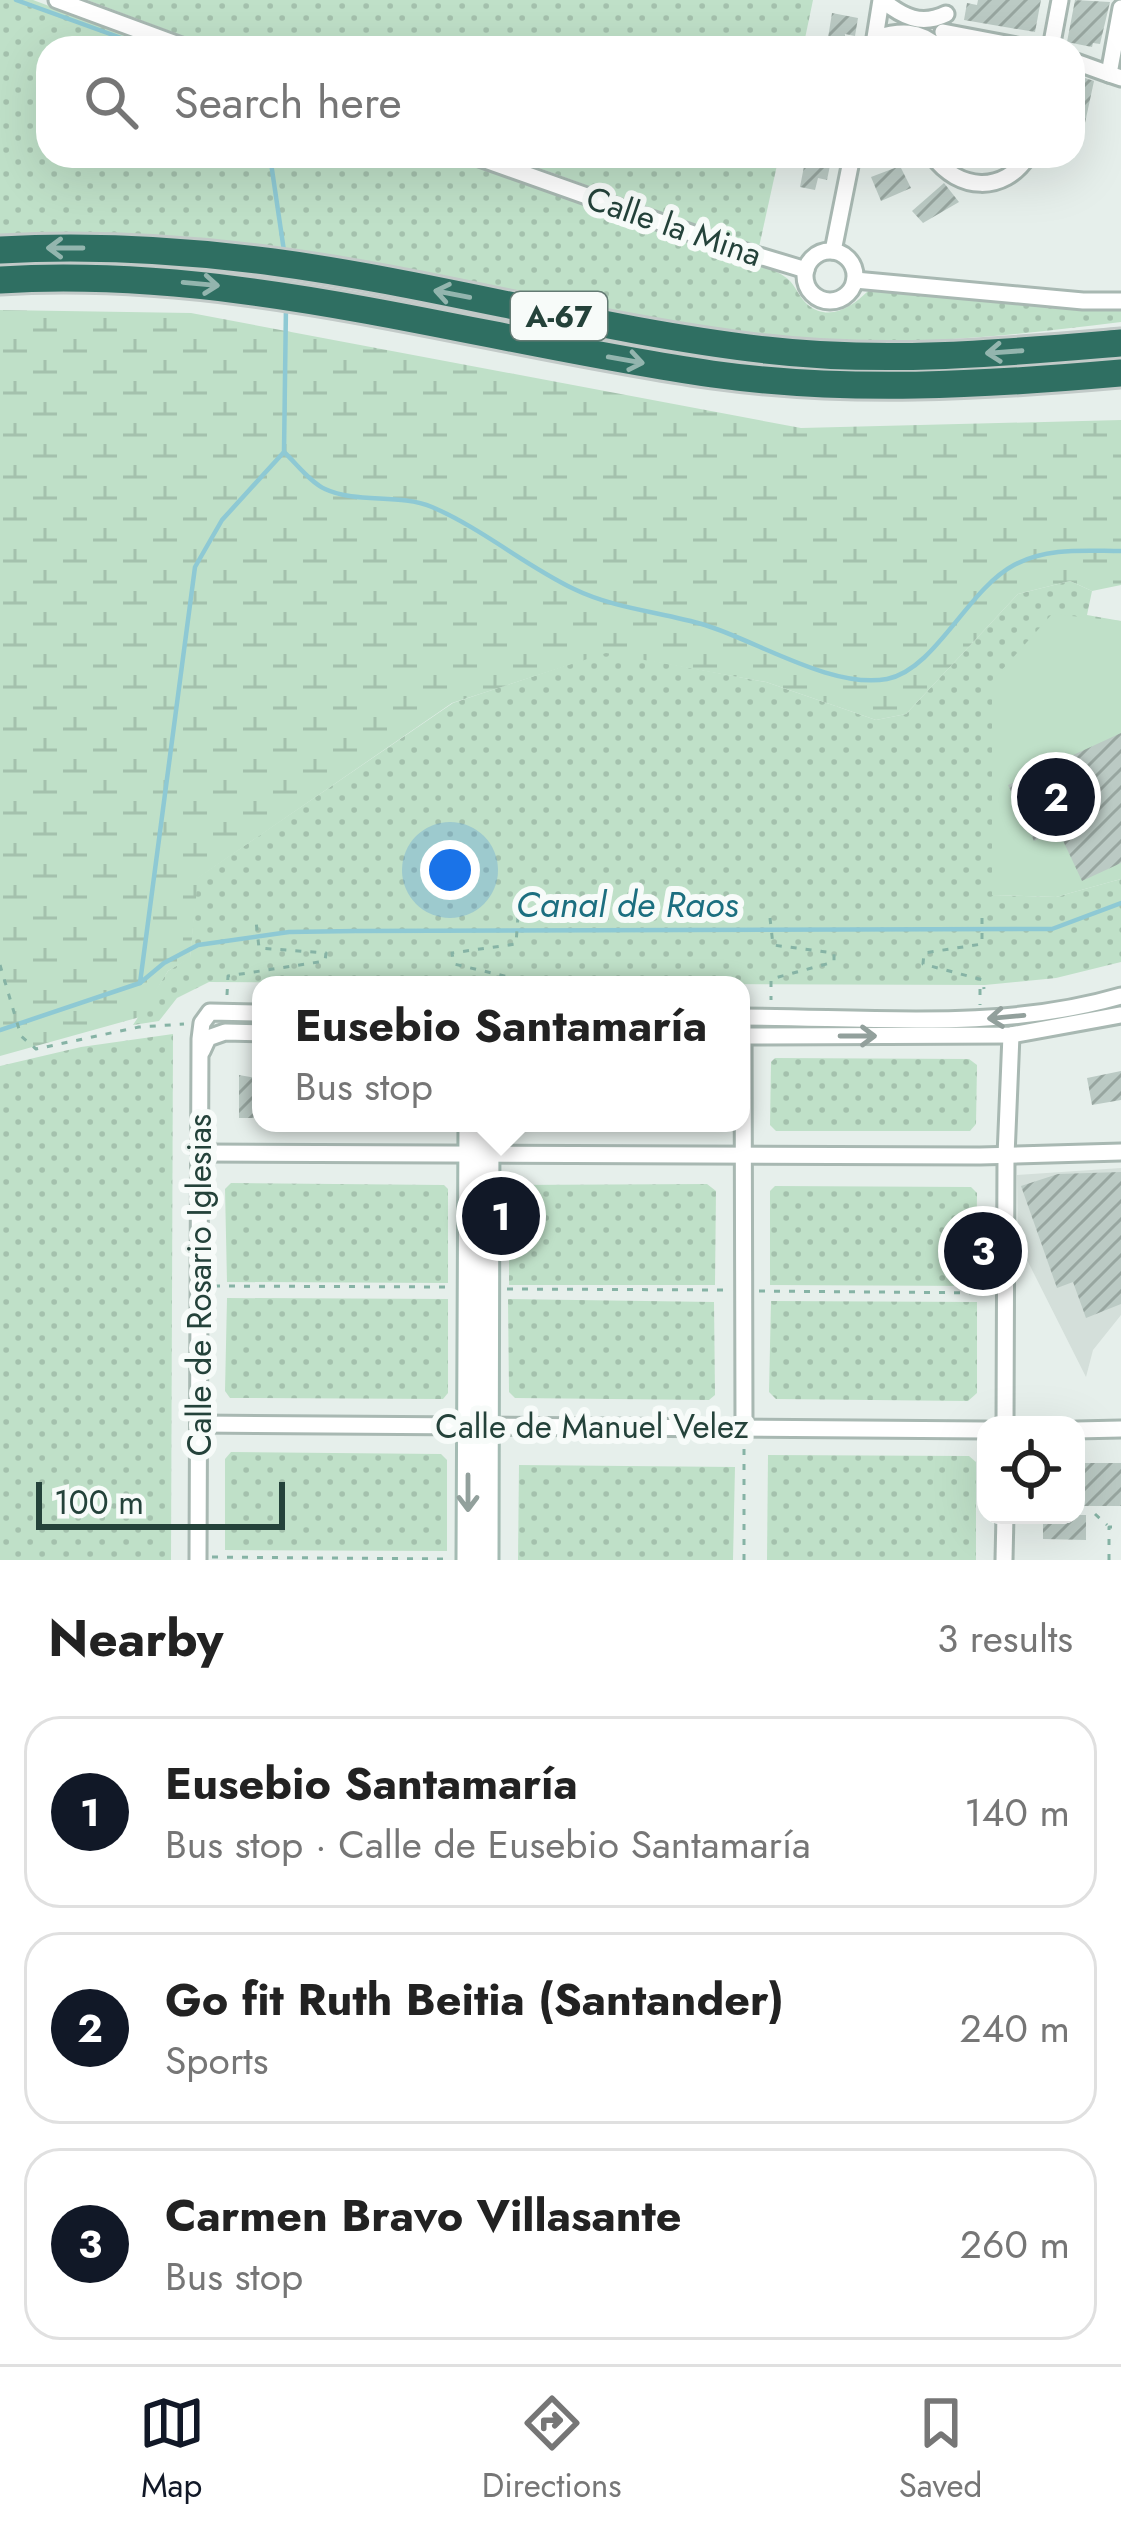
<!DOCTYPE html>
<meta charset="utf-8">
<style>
:root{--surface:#fff;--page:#f2f2f2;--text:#222;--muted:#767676;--line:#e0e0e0;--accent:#111827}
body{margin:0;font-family:Jost,sans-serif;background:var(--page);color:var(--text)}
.controls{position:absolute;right:36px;bottom:36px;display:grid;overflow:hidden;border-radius:24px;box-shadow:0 12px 48px #0002}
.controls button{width:108px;height:108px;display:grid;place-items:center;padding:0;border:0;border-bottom:3px solid var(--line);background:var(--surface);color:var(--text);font:60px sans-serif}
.scale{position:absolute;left:36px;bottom:30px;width:249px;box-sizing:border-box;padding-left:12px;border:6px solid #24423a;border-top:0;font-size:33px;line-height:42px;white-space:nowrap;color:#24423a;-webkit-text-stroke:9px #f7fbf9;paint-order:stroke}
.you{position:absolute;left:450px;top:870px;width:42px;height:42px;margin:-30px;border:9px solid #fff;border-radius:50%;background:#1a73e8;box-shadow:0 0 0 18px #1a73e833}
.badge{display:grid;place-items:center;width:78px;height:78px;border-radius:50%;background:var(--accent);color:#fff;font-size:39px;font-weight:700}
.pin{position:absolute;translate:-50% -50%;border:6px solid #fff;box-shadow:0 3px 12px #0006}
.popup{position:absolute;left:252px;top:976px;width:498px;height:156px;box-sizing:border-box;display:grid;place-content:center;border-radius:24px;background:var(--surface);filter:drop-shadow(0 3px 9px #0005);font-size:39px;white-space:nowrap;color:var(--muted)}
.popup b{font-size:45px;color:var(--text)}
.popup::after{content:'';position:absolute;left:50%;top:100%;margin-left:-24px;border:24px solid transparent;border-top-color:var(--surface)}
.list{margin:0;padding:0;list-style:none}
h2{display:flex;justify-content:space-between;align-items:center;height:156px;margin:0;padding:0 48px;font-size:51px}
h2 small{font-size:39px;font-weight:400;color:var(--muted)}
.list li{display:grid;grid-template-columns:78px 1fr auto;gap:36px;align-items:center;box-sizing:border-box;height:192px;margin:0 24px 24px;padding:0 24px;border:3px solid var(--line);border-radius:36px}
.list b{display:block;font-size:45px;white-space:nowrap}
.list p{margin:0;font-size:39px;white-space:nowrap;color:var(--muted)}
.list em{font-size:39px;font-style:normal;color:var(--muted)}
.icon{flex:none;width:66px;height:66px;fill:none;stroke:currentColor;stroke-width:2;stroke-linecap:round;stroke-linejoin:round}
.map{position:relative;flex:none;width:1121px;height:1560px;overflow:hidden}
.search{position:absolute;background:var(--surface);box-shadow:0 12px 48px #0002;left:36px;right:36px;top:36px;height:132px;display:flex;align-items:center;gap:30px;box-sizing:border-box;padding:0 42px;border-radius:36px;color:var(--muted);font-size:45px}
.sheet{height:804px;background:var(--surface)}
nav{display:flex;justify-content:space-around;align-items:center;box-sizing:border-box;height:168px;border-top:3px solid var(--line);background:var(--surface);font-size:33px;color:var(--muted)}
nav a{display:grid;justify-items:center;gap:6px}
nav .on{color:var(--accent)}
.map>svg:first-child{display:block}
.built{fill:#d4dfda}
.green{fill:url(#green-dots)}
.wetland{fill:url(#wetland-marsh)}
.pitch{fill:#bfe0c8}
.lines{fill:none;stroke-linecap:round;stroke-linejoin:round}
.stream{stroke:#8ec9d4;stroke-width:4.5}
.building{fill:url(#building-hatch)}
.street-casing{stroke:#a8b8b2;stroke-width:21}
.secondary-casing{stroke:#a4bbb3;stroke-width:27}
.highway-casing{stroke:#c2cac8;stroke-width:33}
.path{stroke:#86b3a5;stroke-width:3;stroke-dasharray:6 9;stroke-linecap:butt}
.street{stroke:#fff;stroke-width:15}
.secondary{stroke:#fff;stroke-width:21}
.highway{stroke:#2f6f62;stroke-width:27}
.oneway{stroke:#93b5ae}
.oneway2{stroke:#92a09c}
.labels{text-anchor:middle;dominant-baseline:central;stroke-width:12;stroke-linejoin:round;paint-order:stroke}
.shield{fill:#f7fbf9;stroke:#637a73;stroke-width:3}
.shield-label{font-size:30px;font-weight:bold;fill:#24423a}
.street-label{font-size:33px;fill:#24423a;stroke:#f7fbf9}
.water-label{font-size:36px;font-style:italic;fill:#1c6f80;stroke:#f7fbf9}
</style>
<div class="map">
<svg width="1121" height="1560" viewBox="0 0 1121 1560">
<defs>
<pattern id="green-dots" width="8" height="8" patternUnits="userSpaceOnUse" patternTransform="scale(3)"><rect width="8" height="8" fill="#bfe0c8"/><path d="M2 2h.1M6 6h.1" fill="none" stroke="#a4c1ad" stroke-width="1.8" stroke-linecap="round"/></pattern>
<pattern id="wetland-marsh" width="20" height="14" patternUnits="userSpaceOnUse" patternTransform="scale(3)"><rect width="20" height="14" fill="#bfe0c8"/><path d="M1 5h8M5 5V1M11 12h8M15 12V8" fill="none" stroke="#a4c1ad"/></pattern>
<pattern id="building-hatch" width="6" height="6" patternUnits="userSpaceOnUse" patternTransform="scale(3)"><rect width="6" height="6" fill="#bbcac4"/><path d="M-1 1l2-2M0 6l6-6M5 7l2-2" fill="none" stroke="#98a6a0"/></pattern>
</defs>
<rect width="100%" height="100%" fill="#e6efeb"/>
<polygon class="built" points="1121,1168 1121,1315 1093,1350 1086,1377 1018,1242 1017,1175"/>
<g class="green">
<path d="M0,0h33l129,48h-114v108h408l300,106c11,6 25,10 34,19 7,8 10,17 18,24 21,17 44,2 60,-14l253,18v13c-112,14 -223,26 -336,16 -155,-14 -306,-57 -458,-83 -109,-18 -217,-22 -327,-19z"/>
<polygon points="87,0 813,0 803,48 215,48"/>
<polygon points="505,156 779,156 759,247"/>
<polygon points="1070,581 1092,591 1087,615 1121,621 992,722 992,895 1056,897 1121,879 1121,962 1056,978 985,985 209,982 177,998 159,1021 133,1025 168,971 190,957 197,878 453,703 606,652 766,682 876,720 906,714 1018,594"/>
<polygon points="173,1034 171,1560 0,1560 0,1066 81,1047"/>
<polygon points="775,1058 969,1059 977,1065 976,1124 970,1131 776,1131 770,1125 771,1062"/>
<polygon points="231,1183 444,1185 448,1189 448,1283 227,1282 225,1189"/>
<polygon points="707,1184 716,1191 715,1285 509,1285 509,1189 513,1185"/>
<polygon points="775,1186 971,1187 977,1193 976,1286 770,1285 770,1191"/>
<polygon points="227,1298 448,1299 448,1393 443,1399 230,1398 225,1391"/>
<polygon points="508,1299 714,1302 715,1395 709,1400 515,1398 509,1392"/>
<polygon points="771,1301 977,1302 977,1393 968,1401 776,1399 769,1392"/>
<polygon points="231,1452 441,1454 447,1460 447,1551 225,1550 225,1459"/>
<polygon points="768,1455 969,1456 976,1462 976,1560 767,1560"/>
<polygon points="519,1465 735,1467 733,1560 518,1560"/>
</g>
<polygon class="wetland" points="0,310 191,313 801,428 1121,420 1121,585 1092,591 1070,581 1018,594 906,714 876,720 766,682 606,653 452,703 198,878 190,958 168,971 140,1017 0,1056"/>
<polygon class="pitch" points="1052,614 1121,621 1121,879 1056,897 992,895 992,681"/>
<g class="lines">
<g class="stream">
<polyline points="16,0 149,48"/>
<polyline points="270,156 284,251"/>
<path d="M284,452c12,11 26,30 41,37 32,15 74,4 107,18 51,22 92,58 142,82 41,20 88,23 131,36 52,16 127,64 182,54 49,-10 80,-89 127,-114 34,-18 70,-14 107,-14"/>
<polyline points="140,983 195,567 222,520 284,452 286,305"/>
<polyline points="0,1030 140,983 164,963 198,945 289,932 355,931 1052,929 1121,903"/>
</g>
</g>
<g class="building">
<polygon points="978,0 1041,0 1035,32 964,20 967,3 977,5"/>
<polygon points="1075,0 1110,2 1100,44 1093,43 1092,47 1067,42"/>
<polygon points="832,13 858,18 855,36 845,34 843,46 827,44"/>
<polygon points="1073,74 1094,81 1085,123 1073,121"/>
<polygon points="806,156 832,156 827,180 818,178 815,190 800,187"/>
<polygon points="900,166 911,188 881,201 871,177"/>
<polygon points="944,183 959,202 923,223 912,211"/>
<polygon points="1121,733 1121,863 1082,881 1058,830 1034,841 1008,785"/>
<polygon points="1121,1071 1121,1100 1092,1105 1087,1078"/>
<polygon points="239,1075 261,1079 261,1118 239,1118"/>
<polygon points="1121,1172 1121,1304 1086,1318 1073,1282 1057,1288 1021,1186 1058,1174"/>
<rect x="1076" y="1463" width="45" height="43"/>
<polygon points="1043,1515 1086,1515 1086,1540 1043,1539"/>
</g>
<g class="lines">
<defs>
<g id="street">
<polyline points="57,0 187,48"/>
<path d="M882,0c21,17 39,26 64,14"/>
<polyline points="1121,8 1109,74 1121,78"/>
<polyline points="943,32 1027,48"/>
<path d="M875,38c24,-7 44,-9 64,10"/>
<polyline points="874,44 881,0"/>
<polyline points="1051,48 1060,0"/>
<polyline points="1073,61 1109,74"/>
<polyline points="474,156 733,248 806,270"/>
<path d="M933,156c25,35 71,38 95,0"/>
<polyline points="833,251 852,156"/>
<circle cx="830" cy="276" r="25"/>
<polyline points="855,280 1083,301 1121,301"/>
<path d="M741,1017c126,0 257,15 380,-21"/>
<polyline points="743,1017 744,1426"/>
<polyline points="741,1036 1011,1035 1121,1015"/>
<polyline points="202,1051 208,1038 225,1032 261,1033"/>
<polyline points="200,1153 980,1156 1121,1152"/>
<polyline points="199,1424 986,1430"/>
<polyline points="1005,1425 1006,1156 1011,1035"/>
<polyline points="1076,1430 1121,1429"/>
<polyline points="198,1560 200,1039 202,1023 210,1012 261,1013"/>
<polyline points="1004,1560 1005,1515"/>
</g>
<g id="secondary">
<polyline points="468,1560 470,1123"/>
<polyline points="487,1560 488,1123"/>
</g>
<g id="highway">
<path d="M0,250c91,-5 182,0 273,12 165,22 327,69 493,88 119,14 237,3 355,-7"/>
<path d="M0,280c243,-15 474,60 712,94 136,19 272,11 409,-1"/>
</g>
</defs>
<use href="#street" class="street-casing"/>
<use href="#secondary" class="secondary-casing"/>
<use href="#highway" class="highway-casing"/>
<g class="path">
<polyline points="770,918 773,945 834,953 834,962 771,979 771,1000"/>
<polyline points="982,918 982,944 924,953 923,964 983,980 984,989"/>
<polyline points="0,965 21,1036 36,1049 139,1027 184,1024"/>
<polyline points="513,985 513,978 454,964 452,953 516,944 518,916"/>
<polyline points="980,989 980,1005"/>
<polyline points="227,995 228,976 325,961 326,953 259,948 256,921"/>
<polyline points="214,1286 451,1287"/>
<polyline points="507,1289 726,1290"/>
<polyline points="759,1291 990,1293"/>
<polyline points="1095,1514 1107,1525"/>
<polyline points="212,1557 448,1559"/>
<polyline points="744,1560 744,1442"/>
<polyline points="1109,1560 1109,1527 1121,1527"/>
</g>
<use href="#street" class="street"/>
<use href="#secondary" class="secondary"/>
<use href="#highway" class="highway"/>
</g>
<defs><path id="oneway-shaft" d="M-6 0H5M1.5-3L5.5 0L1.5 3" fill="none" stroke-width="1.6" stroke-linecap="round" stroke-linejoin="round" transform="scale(3)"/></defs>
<g class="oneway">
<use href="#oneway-shaft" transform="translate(65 248) rotate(-180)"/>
<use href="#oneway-shaft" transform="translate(201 284) rotate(5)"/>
<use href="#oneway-shaft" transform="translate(452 294) rotate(-169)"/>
<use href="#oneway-shaft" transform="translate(1004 352) rotate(176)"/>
<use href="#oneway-shaft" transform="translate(626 360) rotate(10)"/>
</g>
<g class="oneway2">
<use href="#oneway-shaft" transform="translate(1006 1017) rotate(175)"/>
<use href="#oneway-shaft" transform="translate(858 1036)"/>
<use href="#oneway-shaft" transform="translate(468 1493) rotate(90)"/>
</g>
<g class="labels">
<rect class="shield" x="511" y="292" width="96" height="48" rx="9"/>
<g class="shield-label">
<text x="559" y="316">A-67</text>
</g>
<g class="street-label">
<text transform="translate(674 226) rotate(19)">Calle la Mina</text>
<text transform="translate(199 1285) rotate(-90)">Calle de Rosario Iglesias</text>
<text x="592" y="1426">Calle de Manuel Velez</text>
</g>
<g class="water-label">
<text x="627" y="904">Canal de Raos</text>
</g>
</g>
</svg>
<div class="controls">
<button><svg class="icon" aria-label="locate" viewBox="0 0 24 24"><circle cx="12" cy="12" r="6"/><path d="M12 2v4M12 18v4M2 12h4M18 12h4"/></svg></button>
</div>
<div class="scale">100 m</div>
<div class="you"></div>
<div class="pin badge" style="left:501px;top:1216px">1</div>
<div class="popup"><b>Eusebio Santamaría</b>Bus stop</div>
<div class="pin badge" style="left:1056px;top:797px">2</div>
<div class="pin badge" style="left:983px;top:1251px">3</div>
<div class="search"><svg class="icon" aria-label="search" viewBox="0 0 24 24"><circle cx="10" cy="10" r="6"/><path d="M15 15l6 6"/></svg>Search here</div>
</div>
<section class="sheet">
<h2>Nearby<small>3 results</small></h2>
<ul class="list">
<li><span class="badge">1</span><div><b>Eusebio Santamaría</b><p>Bus stop · Calle de Eusebio Santamaría</p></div><em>140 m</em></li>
<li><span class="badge">2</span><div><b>Go fit Ruth Beitia (Santander)</b><p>Sports</p></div><em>240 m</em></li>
<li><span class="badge">3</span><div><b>Carmen Bravo Villasante</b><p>Bus stop</p></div><em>260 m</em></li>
</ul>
</section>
<nav>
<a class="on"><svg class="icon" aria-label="map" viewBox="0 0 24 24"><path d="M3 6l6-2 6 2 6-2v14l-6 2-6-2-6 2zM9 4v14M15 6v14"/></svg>Map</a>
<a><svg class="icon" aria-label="directions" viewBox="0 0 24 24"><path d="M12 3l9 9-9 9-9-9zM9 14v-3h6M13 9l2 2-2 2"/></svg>Directions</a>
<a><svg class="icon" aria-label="saved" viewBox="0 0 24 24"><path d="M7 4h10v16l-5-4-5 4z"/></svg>Saved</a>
</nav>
